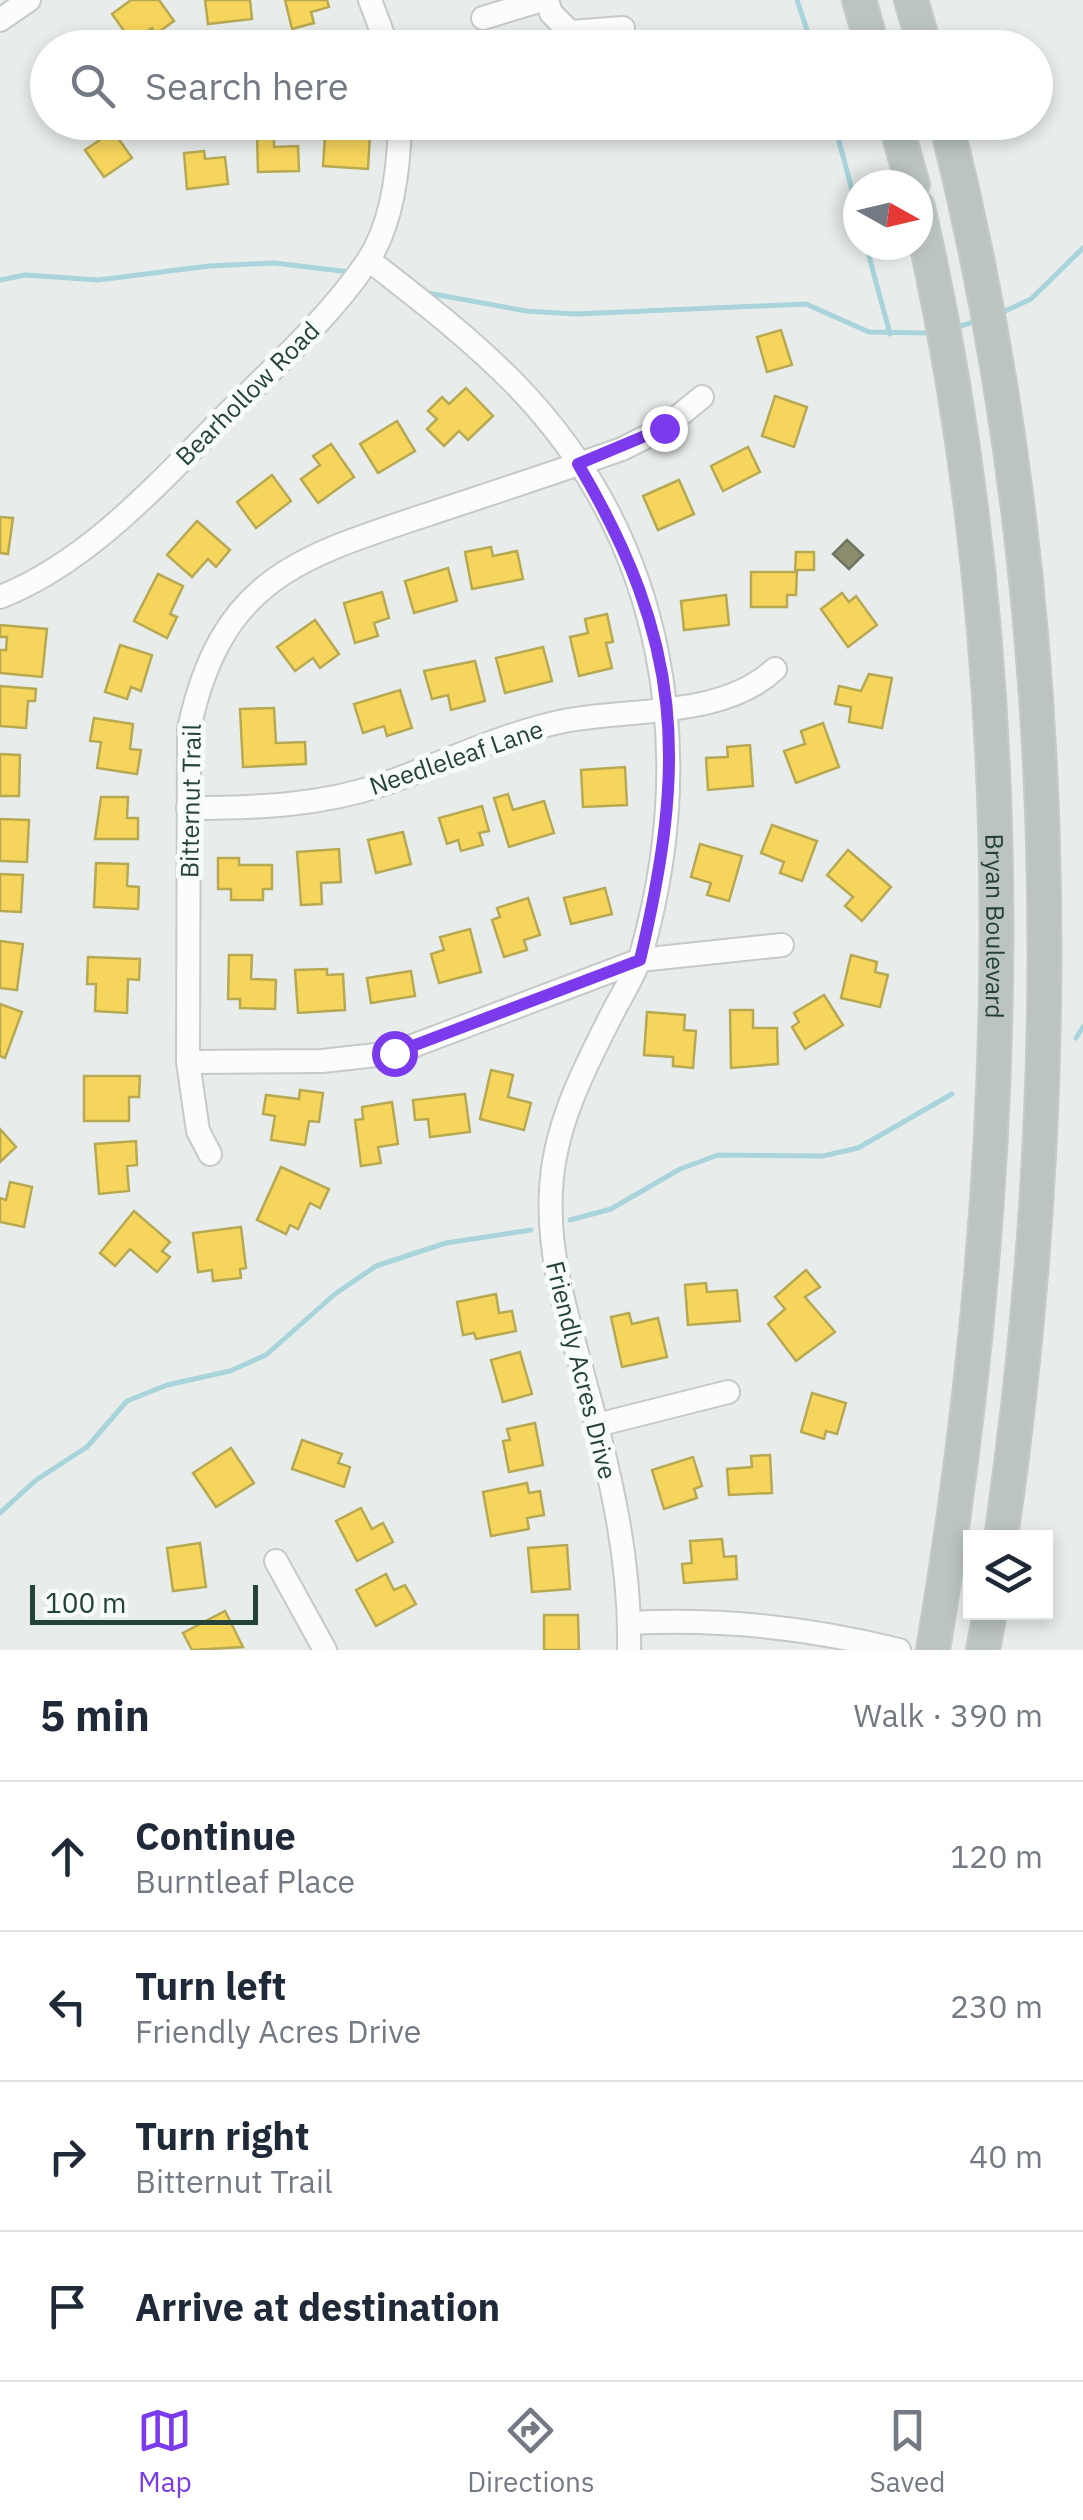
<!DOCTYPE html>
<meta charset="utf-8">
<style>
:root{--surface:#fff;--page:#f6f6f7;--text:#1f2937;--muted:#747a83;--line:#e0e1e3;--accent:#7c3aed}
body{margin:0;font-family:"IBM Plex Sans",sans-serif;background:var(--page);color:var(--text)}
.controls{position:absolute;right:30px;bottom:30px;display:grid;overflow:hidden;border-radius:0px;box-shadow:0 5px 15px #0003}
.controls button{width:90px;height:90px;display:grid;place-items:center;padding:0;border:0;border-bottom:2px solid var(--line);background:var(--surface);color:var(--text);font:50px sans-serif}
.compass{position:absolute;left:843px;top:170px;width:90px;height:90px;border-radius:50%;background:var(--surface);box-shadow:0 5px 15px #0003;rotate:98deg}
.scale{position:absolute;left:30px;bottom:25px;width:228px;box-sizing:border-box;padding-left:10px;border:5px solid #24423a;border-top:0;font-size:28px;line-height:35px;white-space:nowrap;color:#24423a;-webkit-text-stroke:8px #f7fbf9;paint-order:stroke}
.stop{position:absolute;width:30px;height:30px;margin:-22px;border:8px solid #7c3aed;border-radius:50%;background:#fff}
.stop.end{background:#7c3aed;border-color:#fff;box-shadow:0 2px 10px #0008}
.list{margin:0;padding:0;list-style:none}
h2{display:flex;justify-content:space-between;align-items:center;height:130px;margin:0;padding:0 40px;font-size:42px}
h2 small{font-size:32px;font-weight:400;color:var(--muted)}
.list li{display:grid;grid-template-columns:65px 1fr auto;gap:30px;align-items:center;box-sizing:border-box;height:150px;padding:0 40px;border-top:2px solid var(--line)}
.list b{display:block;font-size:38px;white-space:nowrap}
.list p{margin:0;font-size:32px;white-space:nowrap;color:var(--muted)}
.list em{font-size:32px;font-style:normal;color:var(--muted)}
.icon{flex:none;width:55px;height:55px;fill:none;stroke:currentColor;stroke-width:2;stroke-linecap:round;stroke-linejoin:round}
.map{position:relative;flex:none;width:1083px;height:1650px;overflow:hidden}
.search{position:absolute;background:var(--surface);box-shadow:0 5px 15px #0003;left:30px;right:30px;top:30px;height:110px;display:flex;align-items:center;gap:25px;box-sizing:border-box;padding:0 35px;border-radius:55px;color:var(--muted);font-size:38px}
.sheet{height:730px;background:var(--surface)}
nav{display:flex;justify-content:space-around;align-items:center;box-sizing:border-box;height:140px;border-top:2px solid var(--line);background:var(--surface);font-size:28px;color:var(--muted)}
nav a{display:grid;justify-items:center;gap:5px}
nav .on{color:var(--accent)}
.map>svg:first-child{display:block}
.homes{fill:#f6d55c;stroke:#b7a952;stroke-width:2.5}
.industry{fill:#8c8c6e;stroke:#6d765e;stroke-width:2.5}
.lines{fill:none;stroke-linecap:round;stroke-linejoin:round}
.stream{stroke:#a9d4db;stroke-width:5}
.minor-casing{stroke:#c5cac8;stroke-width:26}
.highway-casing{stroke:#c3ccc9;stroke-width:36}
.minor{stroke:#fcfcfc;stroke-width:22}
.highway{stroke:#bcc4c2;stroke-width:32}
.route{stroke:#7c3aed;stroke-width:12}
.labels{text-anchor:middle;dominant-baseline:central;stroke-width:10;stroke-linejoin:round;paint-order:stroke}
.street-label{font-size:25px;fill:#24423a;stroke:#f7fbf9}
</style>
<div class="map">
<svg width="1083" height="1650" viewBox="0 0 1083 1650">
<rect width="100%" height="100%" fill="#e8edeb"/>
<g class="homes">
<polygon points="131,0 159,0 174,21 156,34 152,28 132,42 112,14"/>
<polygon points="205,0 250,0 252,19 208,24"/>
<polygon points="285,0 327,0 329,7 311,12 314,23 292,29"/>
<polygon points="326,123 345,125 344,133 370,134 368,169 323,166"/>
<polygon points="113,131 132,158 104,177 85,150"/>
<polygon points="274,136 274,147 298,146 299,171 258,172 257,137"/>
<polygon points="204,151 205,159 225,157 228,184 187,189 184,153"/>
<polygon points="781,330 792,365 767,372 757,337"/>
<polygon points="466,388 493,416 468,440 459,431 444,446 427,429 437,419 428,411 442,397 449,404"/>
<polygon points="775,396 807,407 794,447 762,436"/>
<polygon points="397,421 415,451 378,473 360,444"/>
<polygon points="331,444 354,477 318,503 301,479 320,465 313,456"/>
<polygon points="748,447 760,472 723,491 711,466"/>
<polygon points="272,475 291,501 256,528 237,502"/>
<polygon points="679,480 694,514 658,530 643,496"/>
<polygon points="0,517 13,518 8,554 0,553"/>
<polygon points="197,521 230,550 216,567 208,559 192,577 167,555"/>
<polygon points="491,547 493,556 517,551 523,579 472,589 465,552"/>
<polygon points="796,552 814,552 814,570 797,570 796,595 787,595 787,607 751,607 751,572 795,572"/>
<polygon points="448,568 457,601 414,613 405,581"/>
<polygon points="158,574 183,586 170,614 177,617 167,638 134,621"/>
<polygon points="382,592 389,618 374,623 378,636 355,643 344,603"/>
<polygon points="842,593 849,602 856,596 877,625 848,647 821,609"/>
<polygon points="726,595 729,625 684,630 681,601"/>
<polygon points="607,614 613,642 606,643 612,668 579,676 570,637 588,633 585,619"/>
<polygon points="315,620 339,654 320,668 313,658 295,671 277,647"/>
<polygon points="0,625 47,629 42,677 0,673 0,650 6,650 7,637 0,637"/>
<polygon points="120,645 152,655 141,691 131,687 127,699 105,692"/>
<polygon points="543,647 552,681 505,693 496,658"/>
<polygon points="475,661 485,701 451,710 448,695 432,699 424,671"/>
<polygon points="869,674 892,678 882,728 849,722 851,707 835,704 839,686 861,691"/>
<polygon points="0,686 36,689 35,701 28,701 26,728 0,726"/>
<polygon points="400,690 412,728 387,736 384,726 363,733 354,704"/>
<polygon points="274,708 276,743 305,742 306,764 243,767 240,709"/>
<polygon points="94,718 133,724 130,749 141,750 137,774 97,768 101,742 90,741"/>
<polygon points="823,723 839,767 796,783 784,751 805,744 801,731"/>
<polygon points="750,745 753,786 708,790 706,758 728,757 727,747"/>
<polygon points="0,754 20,755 19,796 0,796"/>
<polygon points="625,767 627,805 583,807 581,770"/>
<polygon points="508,794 513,810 544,801 554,833 509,847 494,798"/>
<polygon points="101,797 128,797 127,818 138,818 138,839 95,839"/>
<polygon points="482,806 489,831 479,833 483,845 461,851 458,840 447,844 439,818"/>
<polygon points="0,819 29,820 27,862 0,861"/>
<polygon points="772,825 817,841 802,881 780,873 784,862 761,853"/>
<polygon points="403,832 411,864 376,873 368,840"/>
<polygon points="700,844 742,856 729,901 707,895 711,883 691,877"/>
<polygon points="339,849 341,882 321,883 322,904 301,905 297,852"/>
<polygon points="848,850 891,887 862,921 845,906 853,897 827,875"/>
<polygon points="218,858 239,858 239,865 272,865 272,889 263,889 263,900 231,900 231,889 218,889"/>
<polygon points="96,863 128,864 127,886 139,887 138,909 94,907"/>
<polygon points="0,874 23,875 21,912 0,911"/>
<polygon points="605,888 612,914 571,924 564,898"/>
<polygon points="528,898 540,935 524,940 527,950 504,957 492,920 500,917 497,908"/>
<polygon points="470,929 481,972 439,983 431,954 444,950 440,937"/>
<polygon points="0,941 23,944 17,990 0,988"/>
<polygon points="229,955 252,955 251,979 276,980 275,1009 240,1008 240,999 228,999"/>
<polygon points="851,955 877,962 875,972 888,975 880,1007 841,998"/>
<polygon points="88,957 140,959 139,980 128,979 127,1013 95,1011 96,984 87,984"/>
<polygon points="327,969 327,975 343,974 345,1010 298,1013 295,970"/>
<polygon points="411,971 415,996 371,1003 367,978"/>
<polygon points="824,995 843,1025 805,1049 792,1027 799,1022 794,1013"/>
<polygon points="0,1004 22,1012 5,1058 0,1056"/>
<polygon points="730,1010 753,1010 753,1028 777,1028 778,1064 731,1068"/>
<polygon points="647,1012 685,1015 684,1030 696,1031 693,1068 673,1066 673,1057 644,1055"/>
<polygon points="491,1070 513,1075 508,1097 531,1103 524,1130 480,1119"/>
<polygon points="84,1076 140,1076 139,1097 129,1097 129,1121 84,1121"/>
<polygon points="300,1090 323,1093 319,1122 309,1121 305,1145 271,1140 275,1116 263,1114 266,1095 299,1099"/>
<polygon points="465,1094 470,1132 430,1137 428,1119 415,1120 413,1100"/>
<polygon points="392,1102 398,1144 378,1147 381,1163 361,1166 355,1120 363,1119 362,1107"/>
<polygon points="0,1129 16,1147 0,1162"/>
<polygon points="136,1141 137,1165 127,1166 129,1191 99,1194 95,1144"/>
<polygon points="281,1167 329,1189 320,1208 310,1203 298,1229 290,1225 286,1234 257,1220"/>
<polygon points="10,1182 32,1187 24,1227 0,1222 0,1198 6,1200"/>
<polygon points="134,1211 170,1242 162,1251 170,1257 157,1272 130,1249 115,1266 100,1253"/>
<polygon points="241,1227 246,1268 240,1269 241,1278 213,1281 212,1270 198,1272 193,1233"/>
<polygon points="806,1270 820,1287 805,1297 835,1332 796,1361 768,1324 785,1309 775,1297"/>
<polygon points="706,1283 707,1292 737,1290 740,1321 688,1325 685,1285"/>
<polygon points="496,1294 499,1313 512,1311 516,1331 476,1339 474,1333 463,1335 457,1302"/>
<polygon points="629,1313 632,1324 658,1318 667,1357 622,1367 611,1317"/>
<polygon points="520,1352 532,1394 503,1402 491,1360"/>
<polygon points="812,1393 846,1403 837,1434 826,1431 824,1439 801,1432"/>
<polygon points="535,1423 543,1465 509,1472 503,1441 510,1440 507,1429"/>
<polygon points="302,1440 342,1454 338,1463 350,1467 344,1487 292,1469"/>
<polygon points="231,1448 254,1483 216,1507 193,1473"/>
<polygon points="770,1455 772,1493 729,1495 727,1469 752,1467 751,1456"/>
<polygon points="693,1457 702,1486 694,1489 697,1498 664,1509 652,1470"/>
<polygon points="527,1483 529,1493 540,1491 544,1515 527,1518 529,1529 491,1536 483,1492"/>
<polygon points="361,1508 372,1529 383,1523 393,1542 357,1561 336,1521"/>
<polygon points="722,1539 724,1557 736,1556 737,1579 684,1583 682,1564 692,1563 690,1541"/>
<polygon points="200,1543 206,1587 173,1591 167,1548"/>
<polygon points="567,1545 570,1589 532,1592 528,1548"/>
<polygon points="386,1574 394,1590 405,1585 416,1604 376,1626 356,1590"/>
<polygon points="225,1611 243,1647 192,1650 183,1633"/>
<polygon points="544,1615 578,1615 579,1650 544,1650"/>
</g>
<polygon class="industry" points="847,540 863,555 849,569 833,554"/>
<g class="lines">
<g class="stream">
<polyline points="797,0 813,48"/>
<polyline points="834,122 858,213"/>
<polyline points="866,245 890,334"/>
<polyline points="0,280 25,275 98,280 209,266 274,263 350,272"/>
<polyline points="428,293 526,311 576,314 806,304 869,332 928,333"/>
<polyline points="1001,313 1031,299 1083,248"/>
<polyline points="954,328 977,321"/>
<polyline points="1076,1038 1083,1027"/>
<polyline points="570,1220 611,1209 680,1169 718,1155 823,1156 858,1148 952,1094"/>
<polyline points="0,1513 36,1480 87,1447 127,1401 167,1385 230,1371 266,1355 335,1294 376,1266 446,1243 531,1230"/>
</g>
<defs>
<g id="minor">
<polyline points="370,0 388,48"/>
<polyline points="547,0 551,13 570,32 623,28"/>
<polyline points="483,18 542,0"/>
<polyline points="0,20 29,0"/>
<path d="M369,260c50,39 101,78 146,124 152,156 184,368 126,571 -6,19 -18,38 -27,55 -29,57 -60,115 -63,180 -4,68 18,131 35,196 24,86 45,174 43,264"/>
<path d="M0,597c92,-36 165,-121 234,-190 47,-46 96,-91 133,-145 26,-38 32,-95 33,-140"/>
<path d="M188,808c67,0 132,-2 196,-24 60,-21 117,-50 180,-63 67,-13 159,-3 211,-52"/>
<polyline points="188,1062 322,1061 394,1053 640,960 782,945"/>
<path d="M210,1154l-12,-23 -10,-69 1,-333c32,-149 107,-171 237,-214 66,-22 131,-43 196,-66l42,-21 38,-31"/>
<polyline points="597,1425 728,1392"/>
<polyline points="276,1561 325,1650"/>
<path d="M630,1623c91,-5 180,5 269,27"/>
</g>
<g id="highway">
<polyline points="859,0 873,48"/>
<polyline points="911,0 925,48"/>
<polyline points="895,122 913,185"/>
<path d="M946,122c116,461 123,947 55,1416"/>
<path id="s1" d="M918,207c109,472 95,967 15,1443"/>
<polyline points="983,1650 990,1612"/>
</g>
</defs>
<use href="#minor" class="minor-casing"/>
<use href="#highway" class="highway-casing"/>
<use href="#minor" class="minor"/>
<use href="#highway" class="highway"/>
</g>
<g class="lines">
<path class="route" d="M394,1053l246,-93c47,-198 44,-317 -62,-496l86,-36"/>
</g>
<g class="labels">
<g class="street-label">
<text transform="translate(247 393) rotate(-45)">Bearhollow Road</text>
<text transform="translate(456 757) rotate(-19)">Needleleaf Lane</text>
<text transform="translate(190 801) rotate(-89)">Bitternut Trail</text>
<text stroke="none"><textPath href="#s1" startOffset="725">Bryan Boulevard</textPath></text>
<text transform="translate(582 1370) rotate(76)">Friendly Acres Drive</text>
</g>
</g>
</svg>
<div class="controls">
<button><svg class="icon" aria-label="layers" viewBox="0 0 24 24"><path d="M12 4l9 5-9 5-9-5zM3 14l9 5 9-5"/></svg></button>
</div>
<svg class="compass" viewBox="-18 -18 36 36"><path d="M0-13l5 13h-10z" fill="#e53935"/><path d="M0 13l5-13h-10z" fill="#747a83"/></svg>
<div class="scale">100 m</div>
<div class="stop" style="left:394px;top:1053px"></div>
<div class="stop end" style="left:664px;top:428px"></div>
<div class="search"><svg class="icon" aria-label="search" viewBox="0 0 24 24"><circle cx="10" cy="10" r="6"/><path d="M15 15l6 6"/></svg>Search here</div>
</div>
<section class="sheet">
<h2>5 min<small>Walk · 390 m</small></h2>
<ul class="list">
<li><svg class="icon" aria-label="ahead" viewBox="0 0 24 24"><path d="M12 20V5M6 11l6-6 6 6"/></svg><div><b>Continue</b><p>Burntleaf Place</p></div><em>120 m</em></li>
<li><svg class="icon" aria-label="left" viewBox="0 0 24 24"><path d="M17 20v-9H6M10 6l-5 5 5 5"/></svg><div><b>Turn left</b><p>Friendly Acres Drive</p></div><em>230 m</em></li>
<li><svg class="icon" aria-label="right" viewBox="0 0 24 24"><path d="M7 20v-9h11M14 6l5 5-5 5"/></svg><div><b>Turn right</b><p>Bitternut Trail</p></div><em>40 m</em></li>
<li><svg class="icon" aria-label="arrive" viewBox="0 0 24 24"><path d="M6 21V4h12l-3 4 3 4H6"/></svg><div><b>Arrive at destination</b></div></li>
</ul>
</section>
<nav>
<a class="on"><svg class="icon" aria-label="map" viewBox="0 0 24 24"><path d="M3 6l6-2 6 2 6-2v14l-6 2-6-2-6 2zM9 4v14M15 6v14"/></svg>Map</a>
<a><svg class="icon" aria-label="directions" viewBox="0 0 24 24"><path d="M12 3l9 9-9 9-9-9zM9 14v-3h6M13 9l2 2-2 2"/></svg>Directions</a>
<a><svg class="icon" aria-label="saved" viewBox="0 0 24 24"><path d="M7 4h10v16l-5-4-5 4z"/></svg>Saved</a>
</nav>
